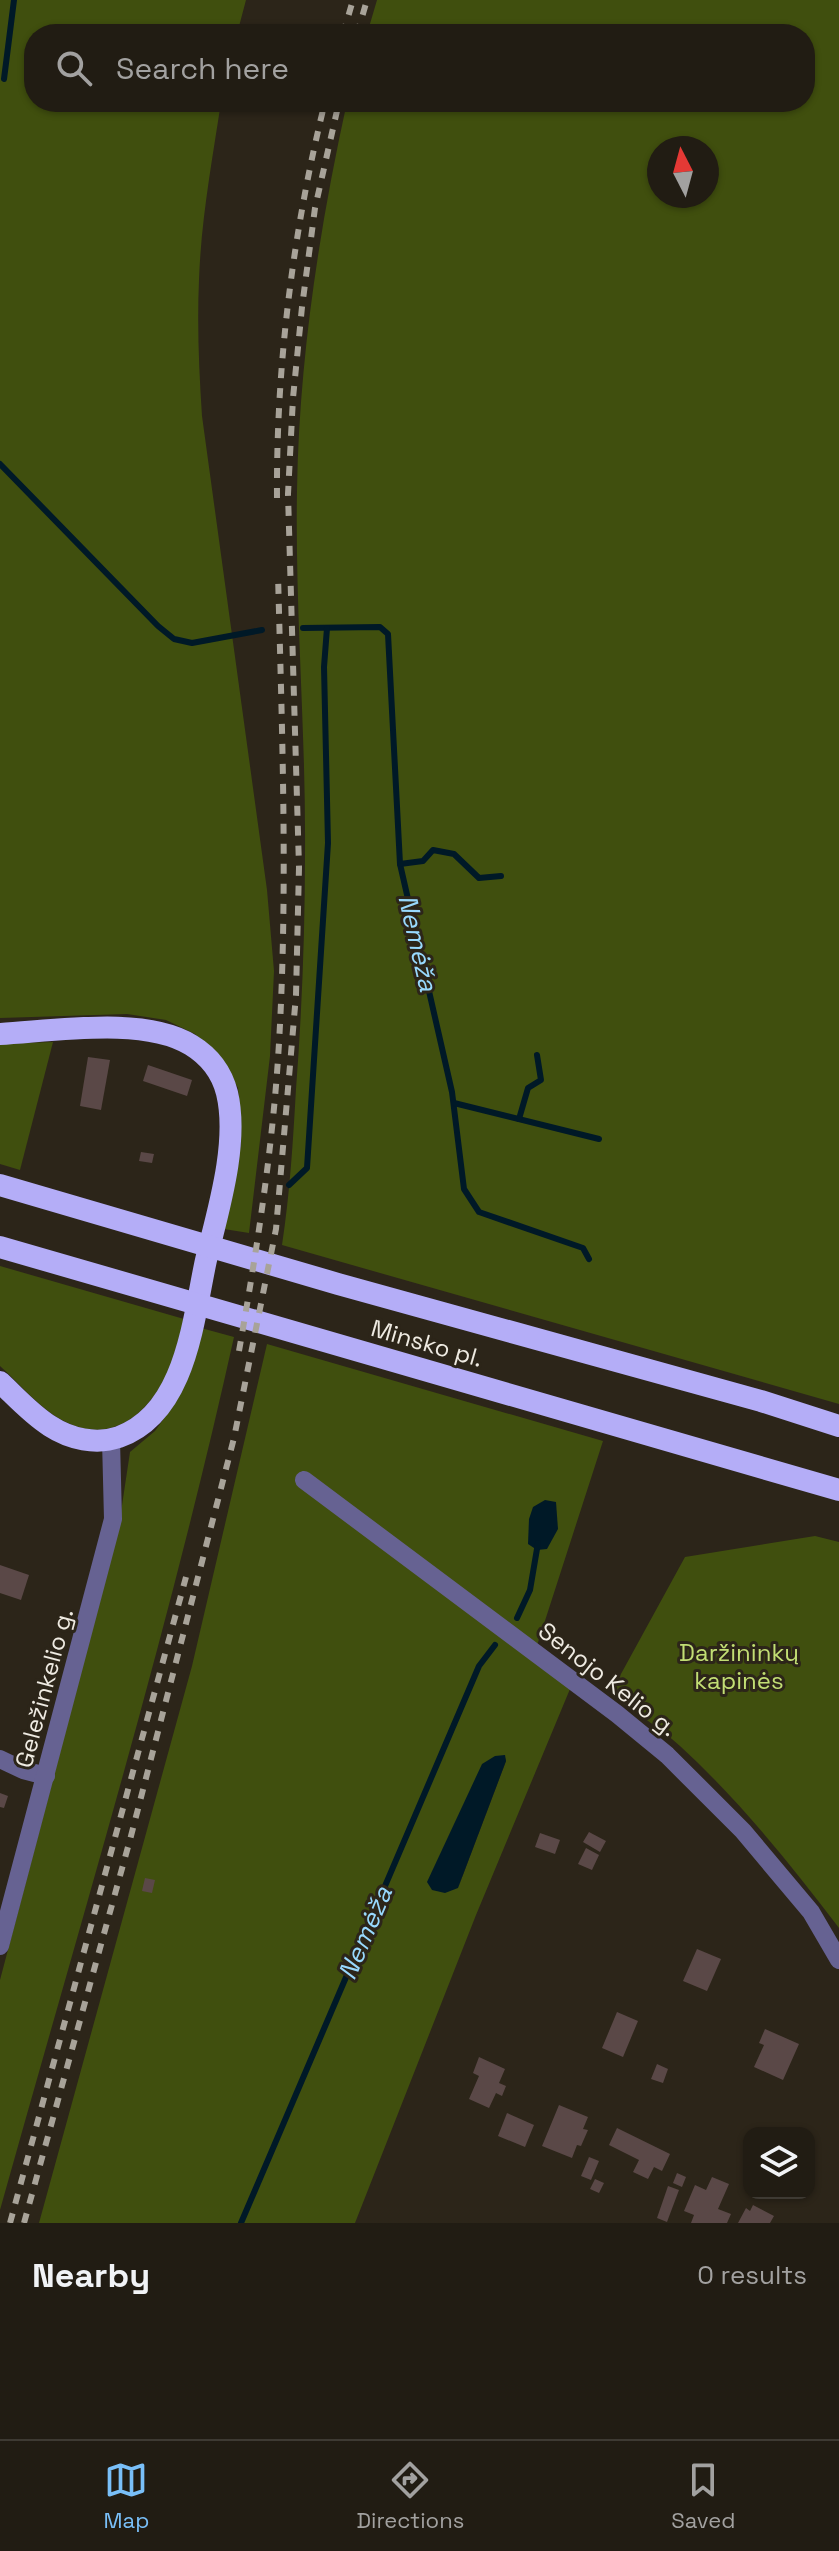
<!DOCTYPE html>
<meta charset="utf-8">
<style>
:root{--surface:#211c13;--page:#2d2921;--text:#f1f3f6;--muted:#a2a1a0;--line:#3e3a33;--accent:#79bff8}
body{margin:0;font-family:"Space Grotesk",sans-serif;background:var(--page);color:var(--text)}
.controls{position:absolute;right:24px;bottom:24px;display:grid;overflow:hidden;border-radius:16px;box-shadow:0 2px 6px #0004}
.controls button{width:72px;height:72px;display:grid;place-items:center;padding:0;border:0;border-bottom:2px solid var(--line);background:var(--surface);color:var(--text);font:40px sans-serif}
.compass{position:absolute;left:647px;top:136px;width:72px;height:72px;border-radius:50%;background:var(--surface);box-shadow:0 2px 6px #0004;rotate:354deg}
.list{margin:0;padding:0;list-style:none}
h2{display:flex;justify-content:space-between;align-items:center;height:104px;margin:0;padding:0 32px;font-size:34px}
h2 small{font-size:26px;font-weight:400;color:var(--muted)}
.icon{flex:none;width:44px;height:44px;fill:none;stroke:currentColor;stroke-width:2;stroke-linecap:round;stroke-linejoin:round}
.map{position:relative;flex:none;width:839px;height:2223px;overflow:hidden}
.search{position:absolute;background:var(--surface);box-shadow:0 2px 6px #0004;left:24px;right:24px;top:24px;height:88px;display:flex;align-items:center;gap:20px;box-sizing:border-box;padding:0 28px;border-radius:32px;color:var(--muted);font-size:30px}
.sheet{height:216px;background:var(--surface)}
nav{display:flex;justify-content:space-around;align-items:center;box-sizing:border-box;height:112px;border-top:2px solid var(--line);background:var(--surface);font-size:22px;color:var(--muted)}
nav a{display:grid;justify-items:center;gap:4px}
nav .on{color:var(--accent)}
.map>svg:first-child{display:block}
.green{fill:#404f0e;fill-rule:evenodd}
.water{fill:#001927}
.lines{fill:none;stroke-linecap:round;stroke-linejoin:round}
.stream{stroke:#001927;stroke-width:6}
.building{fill:#5a4847}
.minor{stroke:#666292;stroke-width:18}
.trunk{stroke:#b4adf7;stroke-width:22}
.rail{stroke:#a8a399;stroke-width:6;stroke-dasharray:10 10;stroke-linecap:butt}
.labels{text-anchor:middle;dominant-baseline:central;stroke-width:6;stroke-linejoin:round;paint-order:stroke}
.street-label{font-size:24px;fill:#efebe2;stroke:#2c2519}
.park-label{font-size:24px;fill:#c2de74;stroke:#2c2519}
.water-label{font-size:26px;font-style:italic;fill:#98d9fd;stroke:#2c2519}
</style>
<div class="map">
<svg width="839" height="2223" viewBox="0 0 839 2223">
<rect width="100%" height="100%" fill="#2c2519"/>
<g class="green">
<path d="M0,0h246l-9,34h-203v68h187c-9,59 -20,119 -22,178 -2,45 0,90 3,136l65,474 7,81 -4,85 -21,177 -25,-4 17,-85v-23l-3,-33 -16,-29 -27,-25 -29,-14 -39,-6 -127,4z"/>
<path d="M377,0h462v1404l-557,-159c8,-52 11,-104 14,-156 6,-79 9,-157 9,-236 1,-121 -10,-242 -8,-362 2,-131 22,-261 50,-389h458v-68h-438zM659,148h48v48h-48z"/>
<polygon points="53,1042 20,1170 0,1164 0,1044"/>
<path d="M0,1266l184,53c-5,17 -8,36 -16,53 -19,41 -56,73 -102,50 -25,-12 -46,-38 -66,-56z"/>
<path d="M201,1328l33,9c-65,294 -153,583 -234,873v-230l118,-448 12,-80 25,-21 20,-28z"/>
<path d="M267,1344l336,97 -71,220 38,28 -94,226 -121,308h-316l153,-557zM504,1755l2,6 -48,127z"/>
<path d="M815,1536l24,6v386c-49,-64 -99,-127 -159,-182 -21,-19 -47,-35 -70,-52l75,-137z"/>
</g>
<g class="water">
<polygon points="545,1500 556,1502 558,1529 547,1549 537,1550 528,1544 529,1519 533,1507"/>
<polygon points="505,1755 506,1761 458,1888 445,1893 432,1890 427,1882 482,1764 495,1756"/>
</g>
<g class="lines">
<g class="stream">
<polyline points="4,79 14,0"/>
<polyline points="0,464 158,626 174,639 192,643 262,630"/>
<polyline points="303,628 380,627 388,634 400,864 452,1092 464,1189 479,1212 583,1248 589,1259"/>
<polyline points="400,864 423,861 433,850 454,854 479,878 501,876"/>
<polyline points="454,1103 599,1139"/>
<polyline points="519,1119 528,1088 541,1080 537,1055"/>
<polyline points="289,1185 307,1168 328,843 324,667 327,628"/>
<polyline points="517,1618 530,1590 538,1543"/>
<polyline points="241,2223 479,1666 495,1645"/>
</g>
</g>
<g class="building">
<polygon points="88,1057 110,1060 101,1110 80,1106"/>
<polygon points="148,1065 192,1080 187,1096 143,1081"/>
<polygon points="141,1152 154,1154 152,1163 139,1161"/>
<polygon points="0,1565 29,1575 21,1600 0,1593"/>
<polygon points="0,1793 8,1796 4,1808 0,1807"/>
<polygon points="589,1832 606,1841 600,1852 583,1842"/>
<polygon points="540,1833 560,1840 555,1854 535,1847"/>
<polygon points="586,1848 599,1855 592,1870 578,1864"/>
<polygon points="145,1878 155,1880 152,1893 142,1891"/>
<polygon points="697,1949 721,1959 707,1991 683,1981"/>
<polygon points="617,2012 638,2021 623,2057 602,2048"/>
<polygon points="765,2029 799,2044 783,2080 754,2067 764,2045 759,2043"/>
<polygon points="479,2057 505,2069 499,2083 506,2086 502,2096 496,2093 489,2108 469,2099 479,2076 473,2073"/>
<polygon points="657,2064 668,2069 663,2083 651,2079"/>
<polygon points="559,2105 588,2117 583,2129 588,2130 581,2146 577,2145 572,2158 542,2146"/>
<polygon points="507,2113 534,2125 525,2147 498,2136"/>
<polygon points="617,2128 670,2154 662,2171 654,2167 648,2179 633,2172 639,2160 609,2145"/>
<polygon points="589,2157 599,2161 591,2180 581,2176"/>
<polygon points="677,2173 686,2177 682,2187 673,2183"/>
<polygon points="712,2177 729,2184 718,2209 731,2214 727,2223 691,2223 694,2215 684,2211 695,2185 706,2190"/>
<polygon points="595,2179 604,2183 599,2193 590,2189"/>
<polygon points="668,2186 679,2190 667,2222 657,2218"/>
<polygon points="753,2205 774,2216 770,2223 738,2223 746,2208 750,2211"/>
</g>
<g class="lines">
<g class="minor">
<polyline points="304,1480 617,1714 667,1755 743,1831 811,1912 839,1960"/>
<polyline points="0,1759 23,1770 46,1776"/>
<polyline points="0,1946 113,1519 111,1440"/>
</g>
<g class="trunk">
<path d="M0,1034c54,-3 145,-18 191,11 18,11 31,28 36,48 12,50 -9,118 -21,167 -13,60 -20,153 -87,177 -23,8 -49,2 -69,-11 -19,-12 -34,-29 -50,-44"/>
<polyline points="0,1185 338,1284 761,1401 839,1426"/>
<polyline points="0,1247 839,1490"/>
</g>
<g class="rail">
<polyline points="343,34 353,0"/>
<polyline points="357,34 367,0"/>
<path d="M277,498c-1,-132 16,-268 48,-396"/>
<path d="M239,1351c18,-102 34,-204 40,-308 9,-156 3,-312 -1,-469"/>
<polyline points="10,2223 186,1577"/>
<polyline points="24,2223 131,1836 234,1438 276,1229 296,995 299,867 288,494 293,398 302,307 315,208 339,102"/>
</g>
</g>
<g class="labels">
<g class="street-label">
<text transform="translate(427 1343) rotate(16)">Minsko pl.</text>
<text transform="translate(608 1679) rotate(38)">Senojo Kelio g.</text>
<text transform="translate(44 1688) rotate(-75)">Geležinkelio g.</text>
</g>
<g class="park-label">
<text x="739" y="1652">Daržininkų<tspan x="739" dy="28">kapinės</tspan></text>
</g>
<g class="water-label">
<text transform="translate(418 943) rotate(77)">Nemėža</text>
<text transform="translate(365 1933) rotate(-67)">Nemėža</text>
</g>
</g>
</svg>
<div class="controls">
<button><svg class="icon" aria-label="layers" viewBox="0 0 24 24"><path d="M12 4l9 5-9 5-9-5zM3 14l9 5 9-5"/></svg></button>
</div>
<svg class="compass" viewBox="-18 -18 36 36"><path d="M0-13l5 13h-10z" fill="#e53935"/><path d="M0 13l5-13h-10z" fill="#a2a1a0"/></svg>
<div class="search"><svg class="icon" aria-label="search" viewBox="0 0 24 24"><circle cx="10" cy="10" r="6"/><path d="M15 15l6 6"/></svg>Search here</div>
</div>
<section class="sheet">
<h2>Nearby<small>0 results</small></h2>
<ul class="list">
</ul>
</section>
<nav>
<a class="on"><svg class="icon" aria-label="map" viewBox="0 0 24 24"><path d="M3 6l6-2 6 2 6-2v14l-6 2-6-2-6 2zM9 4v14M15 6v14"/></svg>Map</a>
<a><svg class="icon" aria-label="directions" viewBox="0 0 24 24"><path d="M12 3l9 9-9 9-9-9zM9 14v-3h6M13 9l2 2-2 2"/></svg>Directions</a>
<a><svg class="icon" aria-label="saved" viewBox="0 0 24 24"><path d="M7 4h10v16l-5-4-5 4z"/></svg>Saved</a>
</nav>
